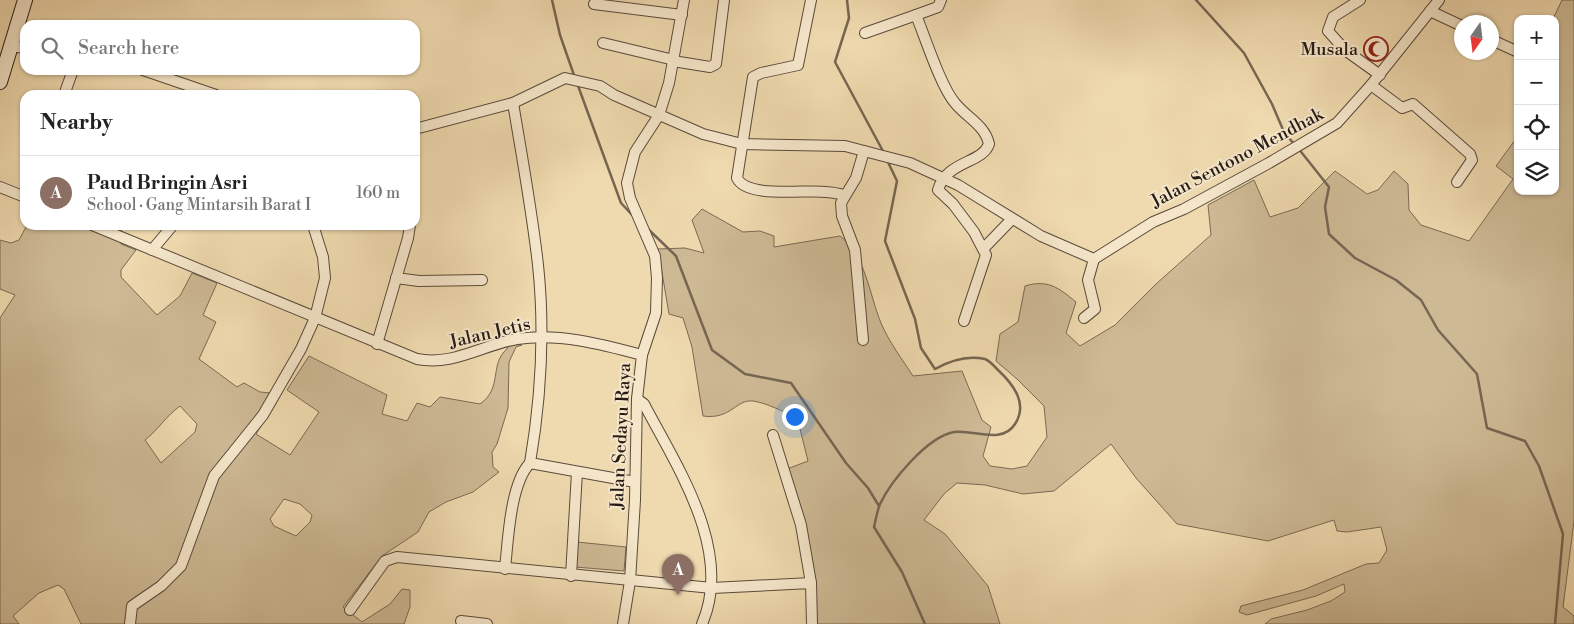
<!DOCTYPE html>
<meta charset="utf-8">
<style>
:root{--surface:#fff;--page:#f6f6f6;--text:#222;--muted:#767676;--line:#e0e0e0;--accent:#0b8043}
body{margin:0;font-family:"Libre Bodoni",serif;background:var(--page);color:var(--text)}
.controls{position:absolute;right:15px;top:15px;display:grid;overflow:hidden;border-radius:10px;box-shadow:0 1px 4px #0004}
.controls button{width:45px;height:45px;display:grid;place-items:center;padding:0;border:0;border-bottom:1px solid var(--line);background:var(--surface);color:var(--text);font:25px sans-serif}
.compass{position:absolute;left:1454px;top:15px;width:45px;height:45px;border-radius:50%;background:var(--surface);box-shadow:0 1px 4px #0004;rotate:194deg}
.you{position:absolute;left:794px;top:416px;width:18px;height:18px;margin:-12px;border:4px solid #fff;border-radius:50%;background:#1a73e8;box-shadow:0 0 0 8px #1a73e833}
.badge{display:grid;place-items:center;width:32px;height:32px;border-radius:50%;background:var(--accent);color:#fff;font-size:16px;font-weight:700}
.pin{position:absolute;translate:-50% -41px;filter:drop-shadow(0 1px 2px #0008)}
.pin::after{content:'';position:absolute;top:26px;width:18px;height:15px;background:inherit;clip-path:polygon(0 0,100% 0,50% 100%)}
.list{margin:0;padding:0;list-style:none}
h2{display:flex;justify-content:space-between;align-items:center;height:65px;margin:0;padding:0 20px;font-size:21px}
h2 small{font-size:16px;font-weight:400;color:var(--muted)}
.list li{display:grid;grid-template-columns:32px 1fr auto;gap:15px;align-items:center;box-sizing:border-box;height:75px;padding:0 20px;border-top:1px solid var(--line)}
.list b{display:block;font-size:19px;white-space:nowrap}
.list p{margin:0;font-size:16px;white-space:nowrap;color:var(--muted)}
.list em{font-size:16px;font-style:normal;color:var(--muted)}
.icon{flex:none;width:28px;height:28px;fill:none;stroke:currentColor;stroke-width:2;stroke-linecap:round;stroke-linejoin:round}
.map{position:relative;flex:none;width:1574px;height:624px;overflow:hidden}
.search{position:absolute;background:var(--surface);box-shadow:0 1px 4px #0004;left:20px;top:20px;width:400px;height:55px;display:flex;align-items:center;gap:12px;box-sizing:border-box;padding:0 18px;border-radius:15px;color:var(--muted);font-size:19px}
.panel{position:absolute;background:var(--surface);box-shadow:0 1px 4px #0004;left:20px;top:90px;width:400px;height:140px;border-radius:15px}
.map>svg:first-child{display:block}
.green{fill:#cdb994;stroke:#7a6a54;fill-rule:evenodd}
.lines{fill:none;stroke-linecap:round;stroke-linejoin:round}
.stream{stroke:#766652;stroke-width:2.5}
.street-casing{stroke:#594a3b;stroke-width:12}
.secondary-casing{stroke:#271b15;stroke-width:16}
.street{stroke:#f5e6ca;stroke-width:10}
.secondary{stroke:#f5e6ca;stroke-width:14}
.labels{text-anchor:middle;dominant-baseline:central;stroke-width:4;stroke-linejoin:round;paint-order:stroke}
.poi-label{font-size:18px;fill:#271b15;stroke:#f5e6ca;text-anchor:end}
.street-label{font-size:18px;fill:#271b15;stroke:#f5e6ca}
</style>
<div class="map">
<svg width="1574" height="624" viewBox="0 0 1574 624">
<rect width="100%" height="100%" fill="#efd9ae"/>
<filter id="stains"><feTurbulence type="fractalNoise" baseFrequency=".004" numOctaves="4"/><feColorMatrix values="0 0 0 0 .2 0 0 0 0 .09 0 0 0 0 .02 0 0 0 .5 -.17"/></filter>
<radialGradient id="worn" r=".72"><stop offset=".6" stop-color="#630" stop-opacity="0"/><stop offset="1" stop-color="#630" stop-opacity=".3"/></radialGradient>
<g class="green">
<path d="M1562,0h12v521l-11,86 11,9v8h-309l6,-5 36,-9 24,-9 14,-9 -1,-8 -28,12 -69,19 -8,-3 2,-6 62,-16 63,-26 13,-1 8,-13 -6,-23 -34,5 -10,-1 -3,-11 -66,21 -91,-17 -41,-46 -25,-34 -57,47 -31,3 -38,-9 -28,-2 -13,11 -20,26 21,14 43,52 12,38h-183l-1,-30 -29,-125 21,-8 -11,-44c-14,-5 -30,-14 -44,-16 -17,-2 -22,19 -50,15l-11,-69 -9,-29 -14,-4 -11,-65 27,-1 19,5 -12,-33 10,-11 41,23 17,-1 14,5v11l66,-11c26,20 29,58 41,87 8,19 21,36 32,53l49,-5 20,49 9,7 -8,29 7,10 22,3 15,-3 20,-29 -3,-31 -27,-27 -21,-18 4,-27 18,-12 7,-36c23,-7 34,2 51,16l-10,31 14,13 35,-21 41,-41 55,-49 -3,-30 46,-25 16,37 28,-9 37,-37 32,23 11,-4 16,-19 14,13 1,26 12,15 48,16 44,-62 -17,-13 22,-30v55h37v-172h-2z"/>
<path d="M27,225h97l-3,7v12l15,6 -15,20v7l36,38 23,-19 12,-23 25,10 -14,32 13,7 -17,37 38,28 7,-4 16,9 11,1 5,10 -20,31 34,21 29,-43 -32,-22 22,-34 78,39 -5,19 25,7 10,-18 13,4 10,-10 40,7c23,-16 9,-40 27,-55l1,-5 14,1 -6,2 -7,15 -1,46 -11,36 -5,8 1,15 6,5 -26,20 -27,10 -17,10 -11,20 -36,24 -39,51 19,15 28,-18 12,-15 8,1v17l-6,17h-323l-17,-35 -6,-4 -19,8 -26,23 6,8h-19v-306l15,-23 -15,-6v-49l11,3 8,-3zM180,406l17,18 -2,8 -34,31 -16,-23c14,-11 21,-24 35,-34zM284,499l16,5 12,11 -2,7 -14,14 -22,-10 -4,-7z"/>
<polygon points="577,542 626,547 624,571 575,567"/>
</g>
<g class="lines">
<g class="stream">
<polyline points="552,0 560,35 575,78"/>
<polyline points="847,0 849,18 835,62 884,153"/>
<polyline points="1196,0 1244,53 1272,104 1284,132 1294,144"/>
<polyline points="577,83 621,203 634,217"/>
<polyline points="1298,148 1329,187 1325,207 1329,234 1355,258 1396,280 1421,300 1438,330 1477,374 1487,428 1525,441 1539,466 1563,534 1555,624"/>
<path d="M887,160l10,21 -12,60 30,78 6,29 14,21c16,-9 32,-14 50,-10 5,2 9,7 12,10 15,14 32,34 18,55 -13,21 -42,5 -61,8 -27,5 -63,49 -74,72 -3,7 -4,15 -6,23l28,45 23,52"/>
<polyline points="648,229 676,256 712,350 745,374 791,383 846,463 868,488 879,506"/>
</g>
<defs>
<g id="street">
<path d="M811,0l-13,65 -37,8 -8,4 -16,101c10,21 69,11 89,14 6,0 13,2 19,3"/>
<path d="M941,0l-3,7 -22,8c9,22 25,72 39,88 11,14 30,22 34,41 -7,20 -42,16 -51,46l15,14 21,28 12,23 -22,66"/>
<polyline points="1360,0 1333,17 1328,31 1345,50 1380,75"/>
<polyline points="594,4 682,15"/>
<polyline points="1430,11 1462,26"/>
<polyline points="865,33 916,15"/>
<polyline points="1492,40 1518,52"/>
<polyline points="603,43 674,60"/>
<polyline points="10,46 25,48"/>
<polyline points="673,61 710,67 716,64 724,0"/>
<polyline points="143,70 216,95"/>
<polyline points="1371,85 1402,108 1413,104 1470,154 1472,160 1457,182"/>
<polyline points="64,95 73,70"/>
<path d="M513,103c9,54 19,108 25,162 7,66 3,133 -8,198l105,19"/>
<polyline points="415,129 513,103 565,78 600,86 614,95 703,134 742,144 845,146 910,163 958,185 1041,236 1094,259 1153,222 1184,209 1269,163 1337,123 1371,85 1439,0"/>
<polyline points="0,187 25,197"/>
<path d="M92,225l325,134c37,7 65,-14 100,-20 43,-6 84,5 125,16"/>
<polyline points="984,248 1012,219"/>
<polyline points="152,250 173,225"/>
<polyline points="396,278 419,281 482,280"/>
<polyline points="1084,318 1095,309 1088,280 1094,259"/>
<polyline points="863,340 855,250 842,216 841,203 856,178 864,151"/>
<polyline points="377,344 408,238 410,225"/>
<path d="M637,399l7,5c33,63 90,147 58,220"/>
<polyline points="773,435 801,525 811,583"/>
<path d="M505,569c3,-28 5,-85 25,-106"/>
<polyline points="571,576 577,472"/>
<polyline points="350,610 385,561 397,557 712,588 811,583 812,624"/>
<polyline points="461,621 487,624"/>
<polyline points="130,624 132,606 161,586 181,566 214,476 263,415 301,349 315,318 325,278 323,257 313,225"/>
<polyline points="623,624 630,581 635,500 637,399 642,355 656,313 657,278 655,256 630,198 627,183 635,152 659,115 669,83 684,0"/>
</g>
<polyline id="secondary" points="0,82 25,0"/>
</defs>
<use href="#street" class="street-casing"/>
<use href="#secondary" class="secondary-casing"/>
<use href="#street" class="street"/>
<use href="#secondary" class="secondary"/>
</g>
<defs>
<symbol id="mosque-ring" viewBox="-11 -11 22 22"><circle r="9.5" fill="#f5e6ca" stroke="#8f2418" stroke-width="1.5"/><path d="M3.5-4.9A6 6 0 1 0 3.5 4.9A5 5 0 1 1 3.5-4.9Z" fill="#8f2418"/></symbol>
</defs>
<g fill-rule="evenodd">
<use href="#mosque-ring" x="1362" y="35" width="28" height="28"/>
</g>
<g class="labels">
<g class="poi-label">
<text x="1358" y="49">Musala</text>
</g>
<g class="street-label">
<text transform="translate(1237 158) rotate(-28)">Jalan Sentono Mendhak</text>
<text transform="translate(490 333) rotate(-13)">Jalan Jetis</text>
<text transform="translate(621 436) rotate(-87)">Jalan Sedayu Raya</text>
</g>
</g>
<rect width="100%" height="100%" filter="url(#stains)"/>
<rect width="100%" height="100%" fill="url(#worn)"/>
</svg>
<div class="controls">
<button>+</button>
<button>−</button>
<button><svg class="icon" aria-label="locate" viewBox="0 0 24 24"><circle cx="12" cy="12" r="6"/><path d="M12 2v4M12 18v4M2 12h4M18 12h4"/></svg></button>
<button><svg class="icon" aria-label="layers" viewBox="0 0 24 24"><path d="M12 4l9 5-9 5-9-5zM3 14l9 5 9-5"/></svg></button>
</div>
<svg class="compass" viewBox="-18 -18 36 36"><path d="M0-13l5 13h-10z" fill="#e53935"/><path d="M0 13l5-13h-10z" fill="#767676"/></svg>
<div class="you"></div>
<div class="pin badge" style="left:678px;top:595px;background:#8d6e63">A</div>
<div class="search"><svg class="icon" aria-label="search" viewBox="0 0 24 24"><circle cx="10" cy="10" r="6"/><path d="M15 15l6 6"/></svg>Search here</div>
<section class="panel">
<h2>Nearby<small></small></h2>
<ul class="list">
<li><span class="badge" style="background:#8d6e63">A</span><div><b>Paud Bringin Asri</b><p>School · Gang Mintarsih Barat I</p></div><em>160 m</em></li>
</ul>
</section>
</div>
